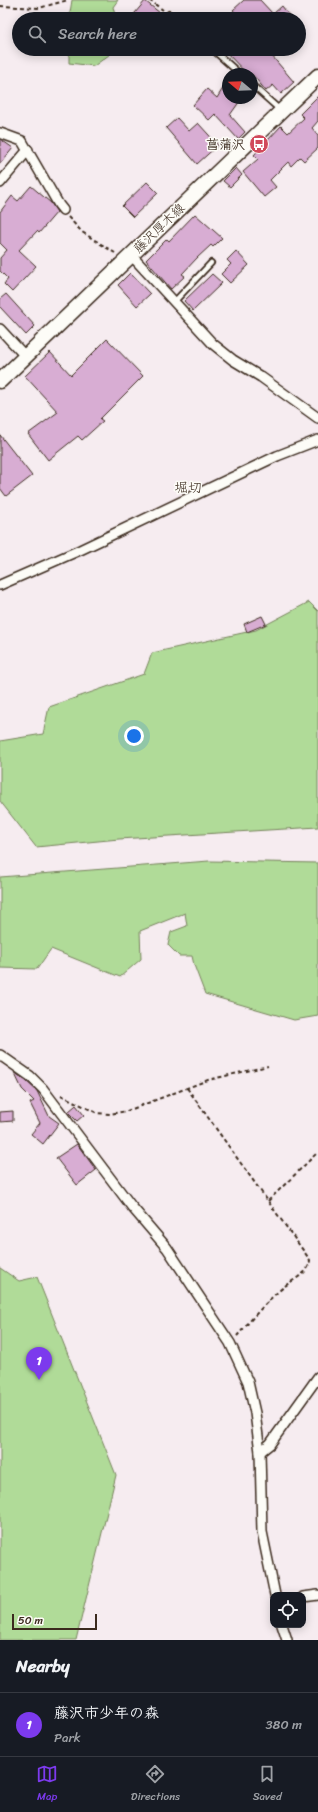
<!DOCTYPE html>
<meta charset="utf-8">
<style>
:root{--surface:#171b24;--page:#20242c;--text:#f1f3f6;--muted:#9ea1a6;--line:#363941;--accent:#7c3aed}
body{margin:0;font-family:Sriracha,"Klee One",sans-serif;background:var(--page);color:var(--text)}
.controls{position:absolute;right:12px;bottom:12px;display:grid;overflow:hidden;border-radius:8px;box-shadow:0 2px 10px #0003}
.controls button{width:36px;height:36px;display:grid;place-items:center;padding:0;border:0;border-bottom:1px solid var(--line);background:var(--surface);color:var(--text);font:20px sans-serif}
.compass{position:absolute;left:222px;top:68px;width:36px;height:36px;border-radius:50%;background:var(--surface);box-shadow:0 2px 10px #0003;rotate:289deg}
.scale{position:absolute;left:12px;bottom:10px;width:85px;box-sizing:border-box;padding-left:4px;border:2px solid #3b2a1e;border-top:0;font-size:11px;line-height:14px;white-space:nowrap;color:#3b2a1e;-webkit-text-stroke:3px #fdfcf7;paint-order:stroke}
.you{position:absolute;left:134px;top:736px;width:14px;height:14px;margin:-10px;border:3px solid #fff;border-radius:50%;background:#1a73e8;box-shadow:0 0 0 6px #1a73e833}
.badge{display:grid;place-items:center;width:26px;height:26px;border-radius:50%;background:var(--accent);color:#fff;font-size:13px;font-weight:700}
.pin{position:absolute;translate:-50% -33px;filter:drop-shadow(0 1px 2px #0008)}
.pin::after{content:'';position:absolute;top:21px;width:14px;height:12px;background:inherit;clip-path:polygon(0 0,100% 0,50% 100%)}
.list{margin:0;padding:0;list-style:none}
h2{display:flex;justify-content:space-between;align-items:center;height:52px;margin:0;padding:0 16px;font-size:17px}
h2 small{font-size:13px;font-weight:400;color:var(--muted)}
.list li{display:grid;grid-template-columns:26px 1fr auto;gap:12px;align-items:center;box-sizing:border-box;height:64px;padding:0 16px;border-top:1px solid var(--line)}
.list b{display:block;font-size:15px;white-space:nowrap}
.list p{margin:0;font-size:13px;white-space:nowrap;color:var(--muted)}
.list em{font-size:13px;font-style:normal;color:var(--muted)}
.icon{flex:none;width:22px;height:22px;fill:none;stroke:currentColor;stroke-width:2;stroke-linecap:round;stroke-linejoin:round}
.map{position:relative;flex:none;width:318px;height:1640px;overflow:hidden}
.search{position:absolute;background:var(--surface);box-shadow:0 2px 10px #0003;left:12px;right:12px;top:12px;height:44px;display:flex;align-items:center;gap:10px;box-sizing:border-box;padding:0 14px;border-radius:22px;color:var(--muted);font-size:15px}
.sheet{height:116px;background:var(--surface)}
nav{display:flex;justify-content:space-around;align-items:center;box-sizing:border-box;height:56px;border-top:1px solid var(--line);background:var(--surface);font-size:11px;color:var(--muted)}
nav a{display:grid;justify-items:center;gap:2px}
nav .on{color:var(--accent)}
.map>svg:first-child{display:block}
.green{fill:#b0db98;stroke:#76825b}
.building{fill:#d8add3;stroke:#3b2a1e}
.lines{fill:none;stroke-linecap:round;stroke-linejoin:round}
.lane-casing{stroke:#3b2a1e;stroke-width:8}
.street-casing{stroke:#3b2a1e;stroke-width:12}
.primary-casing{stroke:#3b2a1e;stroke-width:17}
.path{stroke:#3b2a1e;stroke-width:2;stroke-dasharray:4 3;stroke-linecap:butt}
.lane{stroke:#fdfcf7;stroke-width:4.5}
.street{stroke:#fdfcf7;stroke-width:9}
.primary{stroke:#fdfcf7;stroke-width:14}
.labels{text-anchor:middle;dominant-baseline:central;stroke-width:3;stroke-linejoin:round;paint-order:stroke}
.poi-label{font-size:13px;font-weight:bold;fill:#3b2a1e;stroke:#fdfcf7;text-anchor:end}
.street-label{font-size:13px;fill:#3b2a1e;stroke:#fdfcf7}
.neighbourhood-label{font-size:14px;fill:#3b2a1e;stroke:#fdfcf7}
</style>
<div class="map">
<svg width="318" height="1640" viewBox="0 0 318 1640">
<rect width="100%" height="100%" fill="#f6ecf0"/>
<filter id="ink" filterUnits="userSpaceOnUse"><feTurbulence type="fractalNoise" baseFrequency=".025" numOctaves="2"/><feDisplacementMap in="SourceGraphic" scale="8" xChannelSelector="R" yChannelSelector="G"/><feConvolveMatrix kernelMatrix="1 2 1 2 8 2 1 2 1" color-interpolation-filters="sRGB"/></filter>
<g filter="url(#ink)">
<g class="green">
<polygon points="72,0 118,0 113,7 116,19 69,19"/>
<polygon points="69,49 117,49 94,66 69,63"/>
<polygon points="309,602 318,611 318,827 119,839 36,847 0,801 0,741 43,734 49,707 144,674 152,653 256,630"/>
<polygon points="209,861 318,863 318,1016 294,1020 205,994 194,965 192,956 179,956 168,945 171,932 187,926 185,913 140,931 141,959 120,977 51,949 37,969 0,968 0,877"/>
<polygon points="0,1268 19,1281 37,1277 116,1475 76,1640 0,1640"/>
</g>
<g class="building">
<polygon points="244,0 260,0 273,14 282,6 292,19 241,19 233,10"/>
<polygon points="145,1 160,13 155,19 130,19"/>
<polygon points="223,49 266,49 294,82 281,94 273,85 266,91 252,74 247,74"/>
<polygon points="228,80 228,98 242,98 230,115 245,132 238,139 215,114 209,120 193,105 207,89 217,98"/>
<polygon points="318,96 318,121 312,128 318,135 318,148 304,161 300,157 291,166 288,162 270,180 276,187 264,197 243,172 258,159 254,155 281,126 288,133 304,118 300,114"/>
<polygon points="177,118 189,131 198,123 218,145 197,164 166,128"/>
<polygon points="0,139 13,148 0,164"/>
<polygon points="236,168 242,175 230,187 223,181"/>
<polygon points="147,182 158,193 133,217 122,206"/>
<polygon points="31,186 51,203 57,212 39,233 37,231 19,250 36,266 12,292 4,284 8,279 0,271 0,258 7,250 0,243 0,212 12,196 18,201"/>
<polygon points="195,214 222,238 213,247 211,245 197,258 182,274 185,276 171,289 146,260 167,239 169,241"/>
<polygon points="236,251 249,265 230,283 221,274 231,264 227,260"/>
<polygon points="130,273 150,294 137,306 118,285"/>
<polygon points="212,274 222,283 193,311 184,301"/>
<polygon points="6,294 35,326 26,335 0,307 0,299"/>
<polygon points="107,339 143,376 100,419 103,421 82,440 78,436 48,460 28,434 58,412 25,376 50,352 71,375"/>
<polygon points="0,435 32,476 6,496 0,488"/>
<polygon points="262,616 266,624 247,632 244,624"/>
<polygon points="14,1072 26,1081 37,1091 49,1116 59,1123 43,1144 31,1134 40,1123 30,1103 34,1101 22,1089"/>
<polygon points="76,1105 84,1115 77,1121 68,1112"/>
<polygon points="13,1111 13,1121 0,1122 0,1112"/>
<polygon points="77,1144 96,1170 77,1185 56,1158"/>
</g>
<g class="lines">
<defs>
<g id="lane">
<polyline points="169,14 175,19"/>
<polyline points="212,49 240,74"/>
<polyline points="252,85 280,110"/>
<polyline points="175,301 211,263"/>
</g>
<g id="street">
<polyline points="0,133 22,141 59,205 63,210"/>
<polyline points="0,183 28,150"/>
<polyline points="131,255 213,344 233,360 261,377 318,418"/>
<polyline points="0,329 25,356"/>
<polyline points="0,585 80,550 277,456 318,440"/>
<polyline points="0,1055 30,1076 43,1089 132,1207 167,1248 230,1343 248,1382 255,1413 260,1452 262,1532 275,1595"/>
<polyline points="260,1452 270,1444 318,1377"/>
<polyline points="303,1597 318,1595"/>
<polyline points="282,1625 287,1640"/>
</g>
<polyline id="primary" points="0,381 318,76"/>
</defs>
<use href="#lane" class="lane-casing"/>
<use href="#street" class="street-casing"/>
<use href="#primary" class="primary-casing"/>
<g class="path">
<polyline points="149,0 163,10"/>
<polyline points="0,6 39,8 68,0"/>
<polyline points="68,217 82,232 115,253"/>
<path d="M187,1088l123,172c-1,14 -15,18 -25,26 -18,14 -33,33 -48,50"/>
<polyline points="61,1095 97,1113 110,1114 127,1111 208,1080 268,1066"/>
<polyline points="268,1201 318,1152"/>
</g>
<use href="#lane" class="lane"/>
<use href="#street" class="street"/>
<use href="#primary" class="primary"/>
</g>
</g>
<defs>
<symbol id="bus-disc" viewBox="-11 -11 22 22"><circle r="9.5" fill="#d1495b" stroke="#fdfcf7"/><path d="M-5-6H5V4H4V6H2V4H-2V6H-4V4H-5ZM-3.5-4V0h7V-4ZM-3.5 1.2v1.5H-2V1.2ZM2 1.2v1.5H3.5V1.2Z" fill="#fff"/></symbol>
</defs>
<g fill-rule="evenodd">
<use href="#bus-disc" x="248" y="133" width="22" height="22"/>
</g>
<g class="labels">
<g class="poi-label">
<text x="245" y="144">菖蒲沢</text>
</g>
<g class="street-label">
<text transform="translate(159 228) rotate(-44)">藤沢厚木線</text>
</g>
<g class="neighbourhood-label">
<text x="188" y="487">堀切</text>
</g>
</g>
</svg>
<div class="controls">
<button><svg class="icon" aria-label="locate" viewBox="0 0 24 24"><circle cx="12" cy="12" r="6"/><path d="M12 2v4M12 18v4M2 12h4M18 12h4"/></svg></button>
</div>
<svg class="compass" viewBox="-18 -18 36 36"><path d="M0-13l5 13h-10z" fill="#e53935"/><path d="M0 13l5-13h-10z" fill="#9ea1a6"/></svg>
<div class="scale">50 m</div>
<div class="you"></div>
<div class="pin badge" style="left:39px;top:1380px">1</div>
<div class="search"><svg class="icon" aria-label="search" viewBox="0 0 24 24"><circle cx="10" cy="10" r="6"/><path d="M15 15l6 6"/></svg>Search here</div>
</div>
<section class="sheet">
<h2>Nearby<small></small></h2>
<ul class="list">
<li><span class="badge">1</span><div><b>藤沢市少年の森</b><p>Park</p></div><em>380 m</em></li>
</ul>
</section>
<nav>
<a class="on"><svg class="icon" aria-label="map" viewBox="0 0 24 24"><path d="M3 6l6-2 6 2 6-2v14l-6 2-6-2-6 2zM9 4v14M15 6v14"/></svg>Map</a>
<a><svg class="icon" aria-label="directions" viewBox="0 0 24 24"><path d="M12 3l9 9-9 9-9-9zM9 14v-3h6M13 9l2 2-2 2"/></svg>Directions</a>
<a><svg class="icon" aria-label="saved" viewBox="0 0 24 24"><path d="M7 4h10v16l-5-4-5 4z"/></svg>Saved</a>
</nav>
